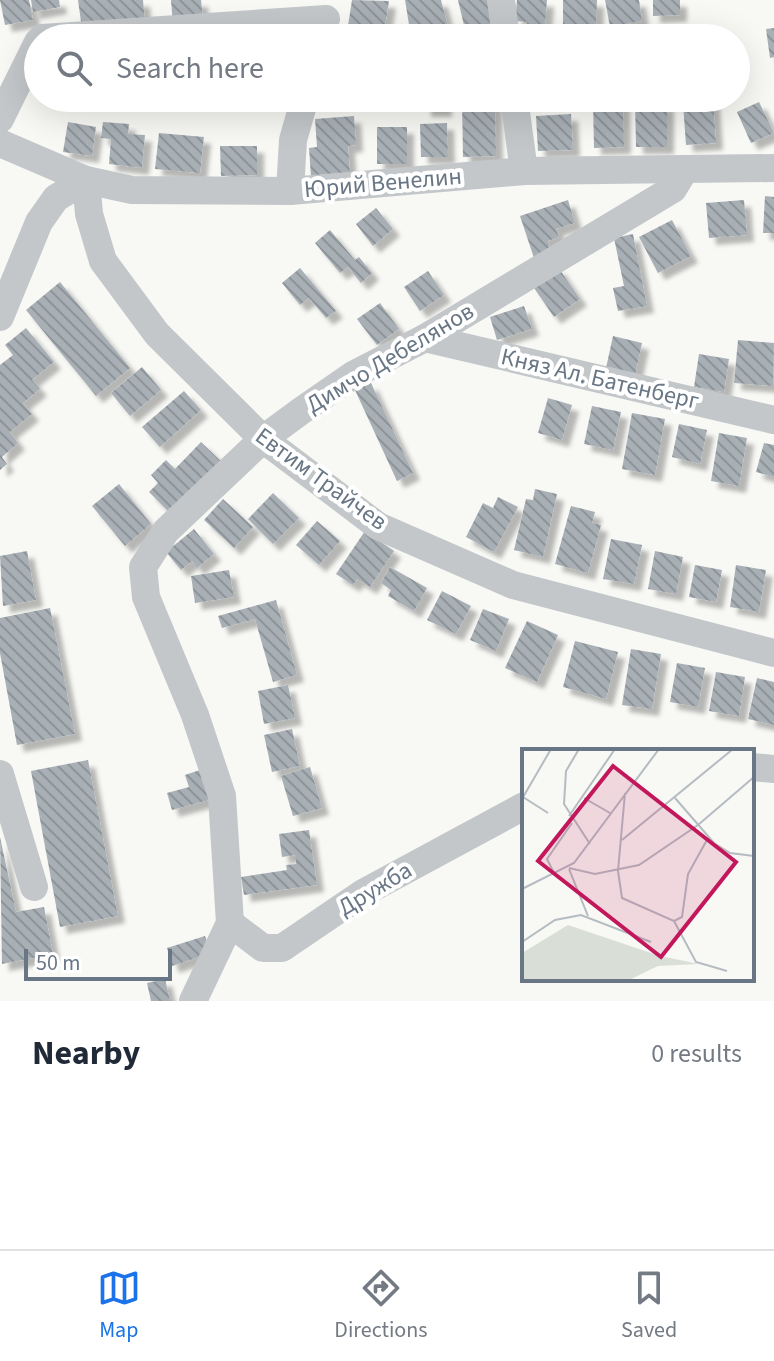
<!DOCTYPE html>
<meta charset="utf-8">
<style>
:root{--surface:#fff;--page:#f6f6f7;--text:#1f2937;--muted:#747a83;--line:#e0e1e3;--accent:#1a73e8}
body{margin:0;font-family:"Source Sans 3",sans-serif;background:var(--page);color:var(--text)}
.scale{position:absolute;left:24px;bottom:20px;width:148px;box-sizing:border-box;padding-left:8px;border:4px solid #687685;border-top:0;font-size:22px;line-height:28px;white-space:nowrap;color:#687685;-webkit-text-stroke:6px #fff;paint-order:stroke}
.list{margin:0;padding:0;list-style:none}
h2{display:flex;justify-content:space-between;align-items:center;height:104px;margin:0;padding:0 32px;font-size:34px}
h2 small{font-size:26px;font-weight:400;color:var(--muted)}
.icon{flex:none;width:44px;height:44px;fill:none;stroke:currentColor;stroke-width:2;stroke-linecap:round;stroke-linejoin:round}
.map{position:relative;flex:none;width:774px;height:1001px;overflow:hidden}
.search{position:absolute;background:var(--surface);box-shadow:0 8px 32px #0002;left:24px;right:24px;top:24px;height:88px;display:flex;align-items:center;gap:20px;box-sizing:border-box;padding:0 28px;border-radius:44px;color:var(--muted);font-size:30px}
.sheet{height:248px;background:var(--surface)}
nav{display:flex;justify-content:space-around;align-items:center;box-sizing:border-box;height:112px;border-top:2px solid var(--line);background:var(--surface);font-size:22px;color:var(--muted)}
nav a{display:grid;justify-items:center;gap:4px}
nav .on{color:var(--accent)}
.map>svg:first-child{display:block}
.building{fill:url(#building-back-hatch);filter:url(#shadow)}
.lines{fill:none;stroke-linecap:round;stroke-linejoin:round}
.minor{stroke:#c3c7ca;stroke-width:28}
.labels{text-anchor:middle;dominant-baseline:central;stroke-width:8;stroke-linejoin:round;paint-order:stroke}
.street-label{font-size:24px;fill:#687685;stroke:#fff}
.inset-road{fill:none;stroke:#b5bcc1;stroke-width:2}
.view{fill:#c2185b;fill-opacity:0.15;stroke:#c2185b;stroke-width:4}
.inset-edge{fill:none;stroke:#687685;stroke-width:4}
</style>
<div class="map">
<svg width="774" height="1001" viewBox="0 0 774 1001">
<defs>
<pattern id="building-back-hatch" width="6" height="6" patternUnits="userSpaceOnUse" patternTransform="scale(2)"><rect width="6" height="6" fill="#a8b0b6"/><path d="M-1 5l2 2M0 0l6 6M5-1l2 2" fill="none" stroke="#8d949a"/></pattern>
<filter id="shadow"><feDropShadow dx="7" dy="7" stdDeviation="2" flood-color="#0004"/></filter>
</defs>
<rect width="100%" height="100%" fill="#f8f8f5"/>
<g class="building">
<polygon points="0,0 29,0 33,20 5,25"/>
<polygon points="31,0 59,0 60,7 33,12"/>
<polygon points="78,0 143,0 145,23 82,29"/>
<polygon points="171,0 201,0 203,21 173,24"/>
<polygon points="352,0 389,1 384,32 348,26"/>
<polygon points="405,0 441,0 449,31 411,37"/>
<polygon points="458,0 490,0 500,38 467,38"/>
<polygon points="517,0 547,0 544,38 526,37 527,22 515,21"/>
<polygon points="563,0 597,0 596,32 563,32"/>
<polygon points="605,0 639,0 642,21 610,27"/>
<polygon points="653,0 680,0 680,15 653,16"/>
<polygon points="774,28 774,57 770,58 766,29"/>
<rect x="424" y="98" width="21" height="12"/>
<polygon points="623,99 624,147 594,148 593,100"/>
<polygon points="462,100 495,100 496,156 463,157"/>
<polygon points="713,101 716,143 686,145 683,103"/>
<polygon points="759,102 774,133 751,143 737,112"/>
<polygon points="635,103 667,103 667,147 636,147"/>
<polygon points="571,114 573,150 538,151 536,116"/>
<polygon points="354,116 356,145 348,146 350,174 311,177 309,148 317,147 315,119"/>
<polygon points="68,122 96,127 92,156 63,152"/>
<polygon points="103,122 129,124 128,134 145,135 142,168 109,164 111,139 101,138"/>
<polygon points="447,123 448,157 421,157 420,124"/>
<rect x="377" y="127" width="30" height="37"/>
<polygon points="159,133 204,137 200,173 155,169"/>
<polygon points="220,146 257,146 257,175 221,176"/>
<polygon points="765,196 774,197 774,233 763,233"/>
<polygon points="568,200 575,223 556,229 559,237 548,241 551,252 534,258 520,216"/>
<polygon points="744,200 747,235 709,238 706,203"/>
<polygon points="376,208 393,229 373,246 356,224"/>
<polygon points="672,220 691,256 658,273 639,237"/>
<polygon points="330,230 355,260 359,257 372,273 361,283 348,267 340,273 315,243"/>
<polygon points="633,234 647,306 618,311 613,288 624,286 614,238"/>
<polygon points="558,267 580,299 554,317 532,285"/>
<polygon points="300,268 336,311 326,318 309,298 300,305 282,283"/>
<polygon points="428,271 444,295 420,311 404,287"/>
<polygon points="60,282 130,368 96,396 26,310"/>
<polygon points="380,303 399,329 377,345 357,319"/>
<polygon points="524,306 532,329 497,340 490,317"/>
<polygon points="26,328 54,362 32,380 40,389 23,403 32,414 10,432 18,443 2,457 7,464 0,470 0,365 13,355 5,345"/>
<polygon points="613,336 642,343 635,375 606,368"/>
<polygon points="738,340 774,343 773,386 734,383"/>
<polygon points="699,354 729,359 724,392 694,387"/>
<polygon points="142,367 161,390 130,416 111,393"/>
<polygon points="371,383 413,473 397,481 355,390"/>
<polygon points="184,391 201,410 160,447 142,427"/>
<polygon points="548,398 572,405 562,440 538,433"/>
<polygon points="592,406 621,412 613,450 584,444"/>
<polygon points="632,413 665,419 655,475 622,469"/>
<polygon points="679,424 707,430 700,464 672,457"/>
<polygon points="719,433 747,438 739,486 711,481"/>
<polygon points="201,442 224,464 174,517 149,492 158,483 151,475 166,460 175,469"/>
<polygon points="764,443 774,445 774,477 756,472"/>
<polygon points="119,484 151,524 125,546 92,506"/>
<polygon points="535,489 557,494 543,557 514,550 526,499 533,500"/>
<polygon points="273,493 299,518 273,544 248,519"/>
<polygon points="498,497 518,507 494,552 466,537 483,503 493,508"/>
<polygon points="223,499 253,527 234,548 204,520"/>
<polygon points="571,506 595,512 592,523 601,525 588,573 555,564"/>
<polygon points="317,521 340,541 319,565 296,545"/>
<polygon points="194,529 214,554 197,568 192,561 181,570 166,552"/>
<polygon points="365,531 394,551 370,587 357,579 353,585 336,574"/>
<polygon points="611,539 642,545 634,584 603,579"/>
<polygon points="27,551 36,600 3,606 0,556"/>
<polygon points="655,551 683,557 676,594 648,589"/>
<polygon points="695,565 722,570 716,602 689,597"/>
<polygon points="736,565 766,570 759,612 730,607"/>
<polygon points="390,567 427,588 414,611 388,596 391,590 381,583"/>
<polygon points="229,570 234,597 195,603 191,576"/>
<polygon points="442,591 471,606 456,634 427,620"/>
<polygon points="276,600 297,675 273,682 255,619 222,628 218,616"/>
<polygon points="50,608 75,734 17,745 0,653 0,618"/>
<polygon points="483,609 509,619 496,651 470,640"/>
<polygon points="527,621 558,635 537,682 505,668"/>
<polygon points="575,641 618,652 606,699 563,687"/>
<polygon points="631,649 661,654 652,709 622,705"/>
<polygon points="677,663 705,668 698,707 670,702"/>
<polygon points="716,672 745,677 739,716 709,711"/>
<polygon points="757,678 774,682 774,725 748,719"/>
<polygon points="288,685 295,718 264,724 258,691"/>
<polygon points="292,729 300,766 272,772 264,735"/>
<polygon points="88,760 118,916 60,927 31,771"/>
<polygon points="310,767 322,808 293,816 281,776"/>
<polygon points="200,770 209,800 172,810 167,793 189,787 185,775"/>
<polygon points="309,830 317,885 244,895 241,877 287,870 286,865 296,864 295,855 282,857 279,834"/>
<polygon points="0,837 16,912 44,907 53,954 2,964"/>
<polygon points="205,936 211,953 172,966 167,948"/>
<polygon points="165,979 170,1001 151,1001 147,983"/>
</g>
<g class="lines">
<g class="minor">
<polyline points="501,0 506,38"/>
<polyline points="42,38 326,19"/>
<polyline points="514,98 524,171"/>
<polyline points="0,119 38,42"/>
<polyline points="0,143 86,180 132,190 290,191 524,171 774,168"/>
<polyline points="290,191 293,140 305,98"/>
<polyline points="0,317 39,222 56,198 86,180 89,214 103,261 157,334 263,439 378,526 513,585 774,653"/>
<polyline points="425,338 774,420"/>
<polyline points="752,767 774,769"/>
<polyline points="0,774 34,887"/>
<polyline points="230,923 263,948 282,948 363,893 524,806"/>
<polyline points="193,1001 230,923 222,796 195,715 146,597 143,567 166,531 263,439 301,411 353,375 425,338 673,189 685,169"/>
</g>
</g>
<g class="labels">
<g class="street-label">
<text transform="translate(383 183) rotate(-5)">Юрий Венелин</text>
<text transform="translate(390 358) rotate(-31)">Димчо Дебелянов</text>
<text transform="translate(600 379) rotate(13)">Княз Ал. Батенберг</text>
<text transform="translate(321 479) rotate(36)">Евтим Трайчев</text>
<text transform="translate(375 889) rotate(-31)">Дружба</text>
</g>
</g>
<g transform="translate(522 749)">
<rect width="232" height="232" fill="#f8f8f5"/>
<path d="M46,176l92,31 39,8 -41,2 -31,15h-105v-28z" fill="#d9dfd6"/>
<path class="inset-road" d="M57,0l-13,22 -2,33 26,40M103,44l-7,78 4,27 52,23 22,41 31,9M1,48l25,16M62,49l26,15M153,49l39,45 16,10 24,3M0,50l29,-50M47,67l46,-67M100,91l111,-91M47,119l26,6 44,-9 59,-40 56,-48M47,120l19,47M33,126l-8,-16 25,-36M0,140l52,-26 85,-114M152,172l8,-4 6,-43 20,-36M0,193l33,-22 26,-5 70,27"/>
<path class="view" d="M91,17l123,96 -75,95 -123,-96z"/>
<rect width="232" height="232" class="inset-edge"/>
</g>
</svg>
<div class="scale">50 m</div>
<div class="search"><svg class="icon" aria-label="search" viewBox="0 0 24 24"><circle cx="10" cy="10" r="6"/><path d="M15 15l6 6"/></svg>Search here</div>
</div>
<section class="sheet">
<h2>Nearby<small>0 results</small></h2>
<ul class="list">
</ul>
</section>
<nav>
<a class="on"><svg class="icon" aria-label="map" viewBox="0 0 24 24"><path d="M3 6l6-2 6 2 6-2v14l-6 2-6-2-6 2zM9 4v14M15 6v14"/></svg>Map</a>
<a><svg class="icon" aria-label="directions" viewBox="0 0 24 24"><path d="M12 3l9 9-9 9-9-9zM9 14v-3h6M13 9l2 2-2 2"/></svg>Directions</a>
<a><svg class="icon" aria-label="saved" viewBox="0 0 24 24"><path d="M7 4h10v16l-5-4-5 4z"/></svg>Saved</a>
</nav>
